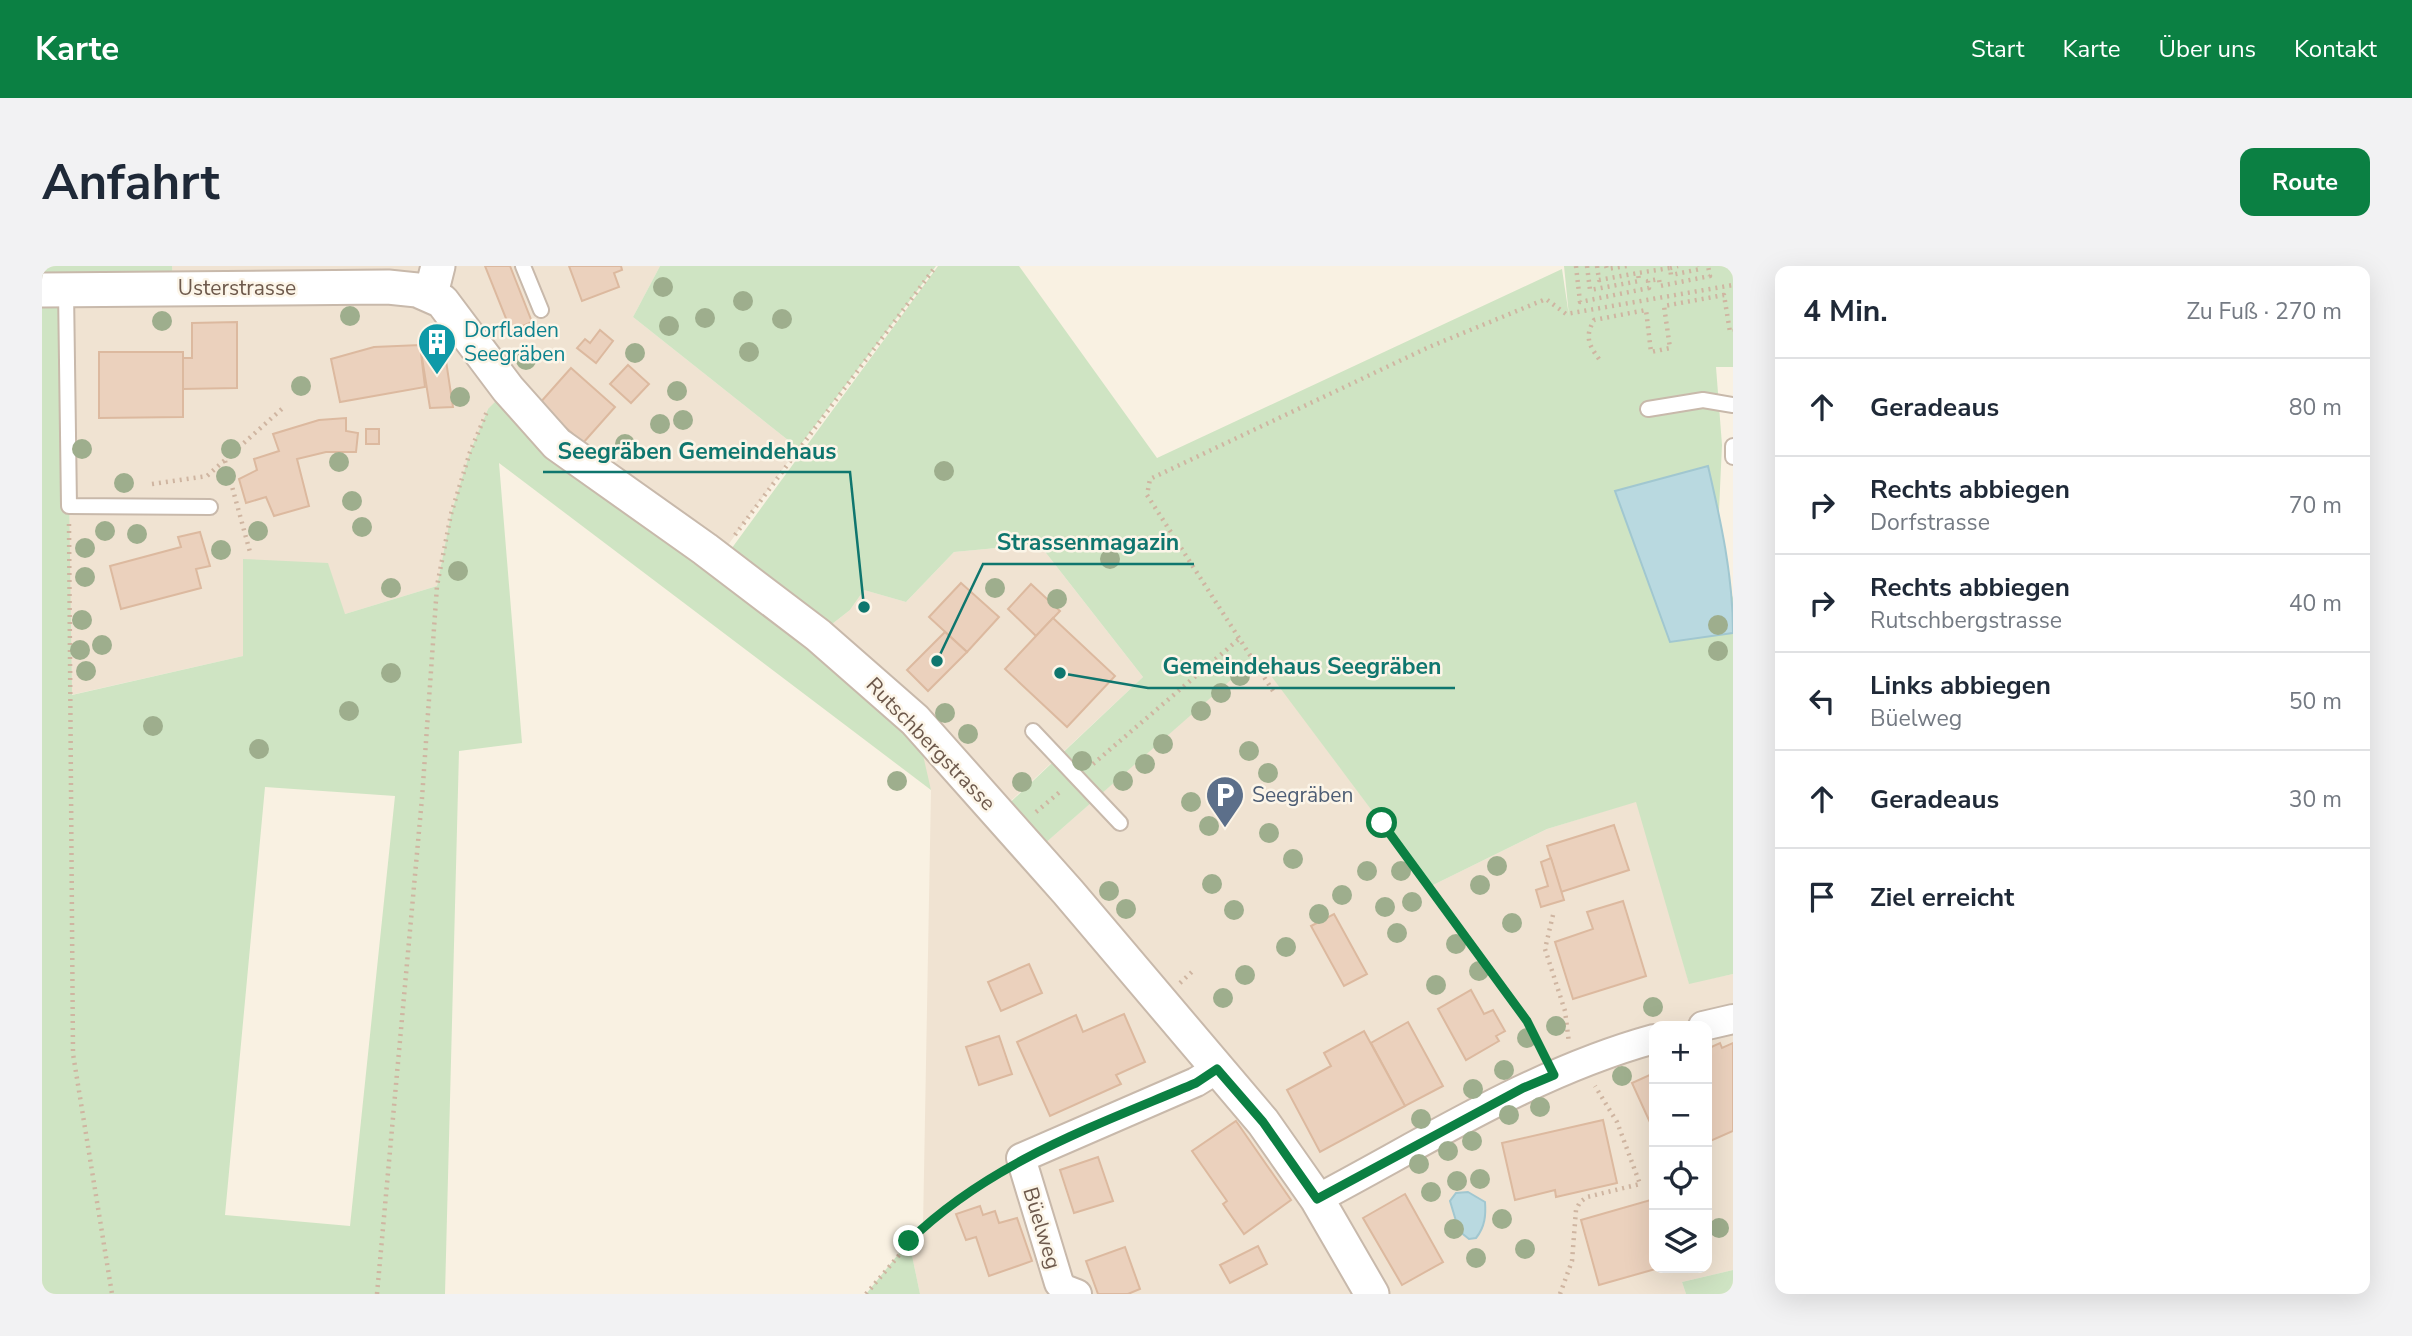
<!DOCTYPE html>
<html lang="de">
<meta charset="utf-8">
<style>
:root{--surface:#fff;--page:#f2f2f3;--text:#1f2937;--muted:#747a83;--line:#e0e1e3;--accent:#0b8043}
body{margin:0;font-family:"Nunito Sans",sans-serif;background:var(--page);color:var(--text)}
.controls{position:absolute;right:21px;bottom:21px;display:grid;overflow:hidden;border-radius:14px;box-shadow:0 7px 28px #0002}
.controls button{width:63px;height:63px;display:grid;place-items:center;padding:0;border:0;border-bottom:2px solid var(--line);background:var(--surface);color:var(--text);font:35px sans-serif}
.stop{position:absolute;width:21px;height:21px;margin:-16px;border:5px solid #0b8043;border-radius:50%;background:#fff}
.stop.end{background:#0b8043;border-color:#fff;box-shadow:0 2px 7px #0008}
.list{margin:0;padding:0;list-style:none}
h2{display:flex;justify-content:space-between;align-items:center;height:91px;margin:0;padding:0 28px;font-size:30px}
h2 small{font-size:23px;font-weight:400;color:var(--muted)}
.list li{display:grid;grid-template-columns:46px 1fr auto;gap:21px;align-items:center;box-sizing:border-box;height:98px;padding:0 28px;border-top:2px solid var(--line)}
.list b{display:block;font-size:26px;white-space:nowrap}
.list p{margin:0;font-size:23px;white-space:nowrap;color:var(--muted)}
.list em{font-size:23px;font-style:normal;color:var(--muted)}
.icon{flex:none;width:38px;height:38px;fill:none;stroke:currentColor;stroke-width:2;stroke-linecap:round;stroke-linejoin:round}
.map{position:relative;flex:none;width:1691px;height:1028px;overflow:hidden;border-radius:14px}
header{display:flex;align-items:center;gap:42px;box-sizing:border-box;height:98px;padding:0 35px;background:var(--accent);color:#fff}
header strong{font-size:33px}
nav{display:flex;gap:38px;margin-inline-start:auto;font-size:24px}
.intro{display:flex;align-items:center;justify-content:space-between;box-sizing:border-box;height:168px;padding:0 42px}
h1{margin:0;font-size:49px}
.button{padding:18px 32px;border-radius:14px;background:var(--accent);color:#fff;font-size:24px;font-weight:700}
main{display:flex;gap:42px;padding:0 42px}
aside{flex:1;background:var(--surface);border-radius:14px;box-shadow:0 7px 28px #0002}
.map>svg:first-child{display:block}
.residential{fill:#f0e3d2;fill-rule:evenodd}
.green{fill:#cfe4c3;fill-rule:evenodd}
.water{fill:#b9d9e0;stroke:#a1c7d0;stroke-width:2}
.building{fill:#ebd1bd;stroke:#dcb99f;stroke-width:2}
.lines{fill:none;stroke-linecap:round;stroke-linejoin:round}
.service-casing{stroke:#c8b9ab;stroke-width:18}
.minor-casing{stroke:#c8b9ab;stroke-width:32}
.tertiary-casing{stroke:#c8b9ab;stroke-width:37}
.path{stroke:#cfb5a1;stroke-width:4.5;stroke-dasharray:2 5;stroke-linecap:butt}
.service{stroke:#fff;stroke-width:14}
.minor{stroke:#fff;stroke-width:28}
.tertiary{stroke:#fff;stroke-width:33}
.tree{fill:#9eae8d}
.route{stroke:#0b8043;stroke-width:9}
.labels{text-anchor:middle;dominant-baseline:central;stroke-width:5;stroke-linejoin:round;paint-order:stroke}
.street-label{font-size:21px;fill:#6d594c;stroke:#fcf5e8}
.culture-label{font-size:21px;fill:#0d838f;stroke:#fcf5e8;text-anchor:start}
.service-label{font-size:21px;fill:#4e5e75;stroke:#fcf5e8;text-anchor:start}
.leader{fill:none;stroke:#0f766e;stroke-width:2.5}
.callout-dot{fill:#0f766e;stroke:#fcf5e8;stroke-width:2.5}
.callout-label{font-size:23px;text-anchor:middle;font-weight:bold;fill:#0f766e;stroke:#fcf5e8;stroke-width:5;stroke-linejoin:round;paint-order:stroke}
</style>
<header>
<strong>Karte</strong>
<nav><a>Start</a><a>Karte</a><a>Über uns</a><a>Kontakt</a></nav>
</header>
<div class="intro"><h1>Anfahrt</h1><a class="button">Route</a></div>
<main>
<div class="map">
<svg width="1691" height="1028" viewBox="0 0 1691 1028">
<rect width="100%" height="100%" fill="#f9f1e2"/>
<g class="residential">
<polygon points="130,0 618,0 591,51 756,182 676,293 446,143 428,186 409,248 395,320 303,348 201,293 201,390 29,429 24,24 132,22"/>
<path d="M997,278l104,133 -144,135 35,41 223,-197 172,231 118,-58 90,-28 52,182 44,-9v296l-51,12 4,12h-766l-11,-53 14,-14 8,-437 -113,-155 32,-25 14,-20 42,12 48,-50zM1612,760h53v242h-53z"/>
</g>
<g class="green">
<path d="M0,0h130l2,23 -108,1 6,405 171,-39v-97l85,4 17,51 92,-28 14,-72 19,-62 18,-43 20,-20 221,163 209,-286h81l138,192 405,-189 7,47 -5,-50h169v101h-17l6,78 -5,109 16,44v376l-44,10 -53,-182 -89,27 -118,58 -172,-230 -223,196 -35,-40 144,-136 -104,-133 -85,8 -48,50 -42,-12 -14,20 -32,25 97,85 16,70 -432,-327 23,280 -63,8 -14,543h-403zM223,521l130,9 -45,430 -125,-11z"/>
<polygon points="618,0 894,0 756,182 591,51"/>
<polygon points="867,975 878,1028 824,1028"/>
<polygon points="1691,1004 1691,1028 1644,1028 1640,1016"/>
</g>
<g class="water">
<path d="M1666,200c13,56 25,110 25,167l-63,9 -55,-151z"/>
<path d="M1426,926l17,10c1,13 0,25 -9,36l-7,1 -10,-8 -9,-30 6,-8z"/>
</g>
<g class="building">
<polygon points="443,0 468,0 490,56 469,65"/>
<polygon points="527,0 579,0 580,4 572,7 577,21 540,35"/>
<polygon points="195,56 195,122 141,123 141,92 150,92 150,57"/>
<polygon points="558,64 571,75 554,97 535,82 543,73 548,77"/>
<polygon points="401,75 411,141 388,142 378,79"/>
<polygon points="378,79 383,121 298,136 289,93 332,81"/>
<polygon points="57,86 141,86 141,151 57,152"/>
<polygon points="586,99 607,118 589,137 568,118"/>
<polygon points="529,102 573,141 541,177 497,138"/>
<polygon points="304,152 304,165 316,167 314,186 284,186 255,193 267,240 232,250 224,231 204,237 197,213 215,204 212,193 237,185 231,168 277,154"/>
<rect x="324" y="163" width="13" height="15"/>
<polygon points="158,266 168,300 154,303 159,322 79,343 68,300 139,281 136,271"/>
<polygon points="919,317 957,351 925,386 887,351"/>
<polygon points="989,318 1018,345 994,370 966,343"/>
<polygon points="1011,352 1073,410 1025,461 963,403"/>
<polygon points="903,366 925,386 886,425 865,404"/>
<polygon points="1572,559 1587,604 1519,626 1505,580"/>
<polygon points="1509,592 1522,634 1499,641 1494,624 1506,620 1499,596"/>
<polygon points="1581,635 1604,710 1531,733 1513,676 1551,663 1545,646"/>
<polygon points="1292,648 1325,708 1302,720 1269,660"/>
<polygon points="987,698 1000,727 959,745 946,716"/>
<polygon points="1429,724 1442,748 1451,744 1463,765 1454,770 1457,775 1424,794 1396,743"/>
<polygon points="1082,748 1103,796 1074,809 1079,818 1008,850 975,776 1034,749 1041,766"/>
<polygon points="1366,756 1401,820 1363,840 1329,777"/>
<polygon points="1322,765 1363,840 1278,886 1245,824 1289,800 1282,787"/>
<polygon points="957,770 970,808 937,819 924,781"/>
<polygon points="1678,777 1680,782 1691,777 1691,865 1666,876 1665,783"/>
<polygon points="1612,807 1612,862 1611,863 1590,817"/>
<polygon points="1561,854 1575,917 1514,931 1513,924 1473,934 1460,877"/>
<polygon points="1194,855 1249,934 1202,968 1181,938 1185,935 1150,885"/>
<polygon points="1056,891 1071,935 1032,947 1018,904"/>
<polygon points="1363,928 1401,996 1360,1019 1321,952"/>
<polygon points="1612,933 1612,1002 1617,1002 1557,1019 1539,954"/>
<polygon points="938,940 941,949 953,945 957,957 975,952 990,995 947,1010 934,971 924,974 914,948"/>
<polygon points="1216,980 1225,998 1188,1017 1178,999"/>
<polygon points="1083,981 1098,1023 1086,1028 1056,1028 1044,995"/>
</g>
<g class="lines">
<defs>
<g id="service">
<polyline points="481,0 499,44"/>
<polyline points="24,24 27,240 168,241"/>
<polyline points="1606,143 1661,134 1691,139"/>
<polyline points="1691,180 1691,191"/>
<polyline points="991,465 1078,557"/>
</g>
<g id="minor">
<polyline points="1661,760 1691,753"/>
<path d="M1275,933c110,-58 217,-127 337,-160"/>
<polyline points="1035,1028 1022,1023 1017,1017 979,892 1154,816 1175,803"/>
</g>
<g id="tertiary">
<polyline points="0,24 346,21 375,24 400,35 466,123 515,178 663,283 776,369 873,454 1026,626 1221,856 1275,933 1330,1028"/>
<polyline points="389,28 396,0"/>
</g>
</defs>
<use href="#service" class="service-casing"/>
<use href="#minor" class="minor-casing"/>
<use href="#tertiary" class="tertiary-casing"/>
<g class="path">
<polyline points="1534,0 1538,36 1607,22 1606,15 1617,13 1618,20 1668,10 1666,0"/>
<polyline points="1545,0 1548,24 1597,15 1596,7 1628,2 1629,9 1658,3 1657,0"/>
<polyline points="1555,0 1557,14 1596,7"/>
<polyline points="1564,0 1565,3 1585,0"/>
<polyline points="1628,2 1636,0"/>
<path d="M1557,93c-11,-15 -14,-23 -5,-39l52,-10 5,42 19,-4 -6,-42 60,-11 6,37 3,-1"/>
<polyline points="183,195 208,286"/>
<polyline points="110,218 165,210 242,141"/>
<polyline points="27,258 31,788 70,1028"/>
<polyline points="693,269 894,0"/>
<polyline points="1231,425 1105,229 1108,213 1387,81 1504,33 1524,48 1691,19"/>
<polyline points="1051,498 1197,373"/>
<polyline points="994,546 1020,524"/>
<polyline points="1329,551 1340,557 1353,573 1485,755 1501,786"/>
<polyline points="1511,649 1503,683 1523,745 1527,777"/>
<polyline points="1138,717 1153,703"/>
<polyline points="335,1028 380,532 395,320 409,248 428,186 446,143"/>
<polyline points="824,1028 881,961 956,906"/>
<polyline points="1518,1028 1530,995 1534,944 1538,936 1545,931 1598,918 1575,856 1553,820"/>
</g>
<use href="#service" class="service"/>
<use href="#minor" class="minor"/>
<use href="#tertiary" class="tertiary"/>
</g>
<g class="tree">
<circle cx="621" cy="21" r="10"/>
<circle cx="701" cy="35" r="10"/>
<circle cx="308" cy="50" r="10"/>
<circle cx="663" cy="52" r="10"/>
<circle cx="740" cy="53" r="10"/>
<circle cx="120" cy="55" r="10"/>
<circle cx="627" cy="60" r="10"/>
<circle cx="707" cy="86" r="10"/>
<circle cx="593" cy="87" r="10"/>
<circle cx="484" cy="94" r="10"/>
<circle cx="259" cy="120" r="10"/>
<circle cx="635" cy="125" r="10"/>
<circle cx="418" cy="131" r="10"/>
<circle cx="641" cy="154" r="10"/>
<circle cx="618" cy="158" r="10"/>
<circle cx="583" cy="178" r="10"/>
<circle cx="40" cy="183" r="10"/>
<circle cx="189" cy="183" r="10"/>
<circle cx="297" cy="196" r="10"/>
<circle cx="902" cy="205" r="10"/>
<circle cx="184" cy="210" r="10"/>
<circle cx="82" cy="217" r="10"/>
<circle cx="310" cy="235" r="10"/>
<circle cx="320" cy="261" r="10"/>
<circle cx="63" cy="265" r="10"/>
<circle cx="216" cy="265" r="10"/>
<circle cx="95" cy="268" r="10"/>
<circle cx="43" cy="282" r="10"/>
<circle cx="179" cy="284" r="10"/>
<circle cx="1068" cy="293" r="10"/>
<circle cx="416" cy="305" r="10"/>
<circle cx="43" cy="311" r="10"/>
<circle cx="349" cy="322" r="10"/>
<circle cx="953" cy="322" r="10"/>
<circle cx="1015" cy="333" r="10"/>
<circle cx="40" cy="354" r="10"/>
<circle cx="1676" cy="359" r="10"/>
<circle cx="60" cy="379" r="10"/>
<circle cx="38" cy="384" r="10"/>
<circle cx="1676" cy="385" r="10"/>
<circle cx="44" cy="405" r="10"/>
<circle cx="349" cy="407" r="10"/>
<circle cx="1198" cy="410" r="10"/>
<circle cx="1179" cy="427" r="10"/>
<circle cx="307" cy="445" r="10"/>
<circle cx="1159" cy="445" r="10"/>
<circle cx="903" cy="447" r="10"/>
<circle cx="111" cy="460" r="10"/>
<circle cx="926" cy="468" r="10"/>
<circle cx="1121" cy="478" r="10"/>
<circle cx="217" cy="483" r="10"/>
<circle cx="1207" cy="485" r="10"/>
<circle cx="1040" cy="495" r="10"/>
<circle cx="1103" cy="498" r="10"/>
<circle cx="1226" cy="507" r="10"/>
<circle cx="855" cy="515" r="10"/>
<circle cx="1081" cy="515" r="10"/>
<circle cx="980" cy="516" r="10"/>
<circle cx="1149" cy="536" r="10"/>
<circle cx="1167" cy="560" r="10"/>
<circle cx="1227" cy="567" r="10"/>
<circle cx="1251" cy="593" r="10"/>
<circle cx="1455" cy="600" r="10"/>
<circle cx="1325" cy="605" r="10"/>
<circle cx="1359" cy="605" r="10"/>
<circle cx="1170" cy="618" r="10"/>
<circle cx="1438" cy="619" r="10"/>
<circle cx="1067" cy="625" r="10"/>
<circle cx="1300" cy="629" r="10"/>
<circle cx="1370" cy="636" r="10"/>
<circle cx="1343" cy="641" r="10"/>
<circle cx="1084" cy="643" r="10"/>
<circle cx="1192" cy="644" r="10"/>
<circle cx="1277" cy="648" r="10"/>
<circle cx="1470" cy="657" r="10"/>
<circle cx="1355" cy="667" r="10"/>
<circle cx="1414" cy="678" r="10"/>
<circle cx="1244" cy="681" r="10"/>
<circle cx="1437" cy="705" r="10"/>
<circle cx="1203" cy="709" r="10"/>
<circle cx="1394" cy="719" r="10"/>
<circle cx="1181" cy="732" r="10"/>
<circle cx="1611" cy="741" r="10"/>
<circle cx="1514" cy="760" r="10"/>
<circle cx="1485" cy="772" r="10"/>
<circle cx="1462" cy="804" r="10"/>
<circle cx="1580" cy="810" r="10"/>
<circle cx="1431" cy="823" r="10"/>
<circle cx="1498" cy="841" r="10"/>
<circle cx="1467" cy="849" r="10"/>
<circle cx="1379" cy="853" r="10"/>
<circle cx="1430" cy="875" r="10"/>
<circle cx="1406" cy="885" r="10"/>
<circle cx="1377" cy="898" r="10"/>
<circle cx="1438" cy="913" r="10"/>
<circle cx="1415" cy="915" r="10"/>
<circle cx="1389" cy="926" r="10"/>
<circle cx="1460" cy="953" r="10"/>
<circle cx="1677" cy="962" r="10"/>
<circle cx="1412" cy="963" r="10"/>
<circle cx="1483" cy="983" r="10"/>
<circle cx="1434" cy="992" r="10"/>
</g>
<g class="lines">
<path class="route" d="M867,975c81,-79 186,-115 287,-158l21,-14 46,53 54,77 206,-111 31,-13 -27,-54 -145,-198"/>
</g>
<defs>
<symbol id="building-pin" viewBox="-11 -11 22 30"><path d="M0 17L-7.5 6A9.5 9.5 0 1 1 7.5 6Z" fill="#0f9aa8" stroke="#fcf5e8"/><path d="M-4-6H4V6H1V3H-1V6H-4ZM-2.5-4.3h1.7v1.8h-1.7ZM.8-4.3h1.7v1.8H.8ZM-2.5-1h1.7V.8h-1.7ZM.8-1h1.7V.8H.8Z" fill="#fff"/></symbol>
<symbol id="parking-pin" viewBox="-11 -11 22 30"><path d="M0 17L-7.5 6A9.5 9.5 0 1 1 7.5 6Z" fill="#5c6f8a" stroke="#fcf5e8"/><path d="M-3.5-5.5H1a3.5 3.5 0 0 1 0 7H-1V5.5H-3.5ZM-1-3.4V-.6H.8a1.4 1.4 0 0 0 0-2.8Z" fill="#fff"/></symbol>
</defs>
<g fill-rule="evenodd">
<use href="#building-pin" x="373" y="54" width="44" height="60"/>
<use href="#parking-pin" x="1161" y="507" width="44" height="60"/>
</g>
<g class="labels">
<g class="street-label">
<text x="195" y="22">Usterstrasse</text>
<text transform="translate(889 478) rotate(46)">Rutschbergstrasse</text>
<text transform="translate(1000 962) rotate(73)">Büelweg</text>
</g>
<g class="culture-label">
<text x="422" y="64">Dorfladen<tspan x="422" dy="24">Seegräben</tspan></text>
</g>
<g class="service-label">
<text x="1210" y="529">Seegräben</text>
</g>
</g>
<path class="leader" d="M822 341L808 206H501M895 395L941 298H1152M1018 407L1106 422H1413"/>
<g class="callout-dot">
<circle cx="822" cy="341" r="7"/>
<circle cx="895" cy="395" r="7"/>
<circle cx="1018" cy="407" r="7"/>
</g>
<g class="callout-label">
<text x="655" y="193">Seegräben Gemeindehaus</text>
<text x="1046" y="284">Strassenmagazin</text>
<text x="1260" y="408">Gemeindehaus Seegräben</text>
</g>
</svg>
<div class="controls">
<button>+</button>
<button>−</button>
<button><svg class="icon" aria-label="locate" viewBox="0 0 24 24"><circle cx="12" cy="12" r="6"/><path d="M12 2v4M12 18v4M2 12h4M18 12h4"/></svg></button>
<button><svg class="icon" aria-label="layers" viewBox="0 0 24 24"><path d="M12 4l9 5-9 5-9-5zM3 14l9 5 9-5"/></svg></button>
</div>
<div class="stop" style="left:1340px;top:557px"></div>
<div class="stop end" style="left:867px;top:975px"></div>
</div>
<aside>
<h2>4 Min.<small>Zu Fuß · 270 m</small></h2>
<ul class="list">
<li><svg class="icon" aria-label="ahead" viewBox="0 0 24 24"><path d="M12 20V5M6 11l6-6 6 6"/></svg><div><b>Geradeaus</b></div><em>80 m</em></li>
<li><svg class="icon" aria-label="right" viewBox="0 0 24 24"><path d="M7 20v-9h11M14 6l5 5-5 5"/></svg><div><b>Rechts abbiegen</b><p>Dorfstrasse</p></div><em>70 m</em></li>
<li><svg class="icon" aria-label="right" viewBox="0 0 24 24"><path d="M7 20v-9h11M14 6l5 5-5 5"/></svg><div><b>Rechts abbiegen</b><p>Rutschbergstrasse</p></div><em>40 m</em></li>
<li><svg class="icon" aria-label="left" viewBox="0 0 24 24"><path d="M17 20v-9H6M10 6l-5 5 5 5"/></svg><div><b>Links abbiegen</b><p>Büelweg</p></div><em>50 m</em></li>
<li><svg class="icon" aria-label="ahead" viewBox="0 0 24 24"><path d="M12 20V5M6 11l6-6 6 6"/></svg><div><b>Geradeaus</b></div><em>30 m</em></li>
<li><svg class="icon" aria-label="arrive" viewBox="0 0 24 24"><path d="M6 21V4h12l-3 4 3 4H6"/></svg><div><b>Ziel erreicht</b></div></li>
</ul>
</aside>
</main>
